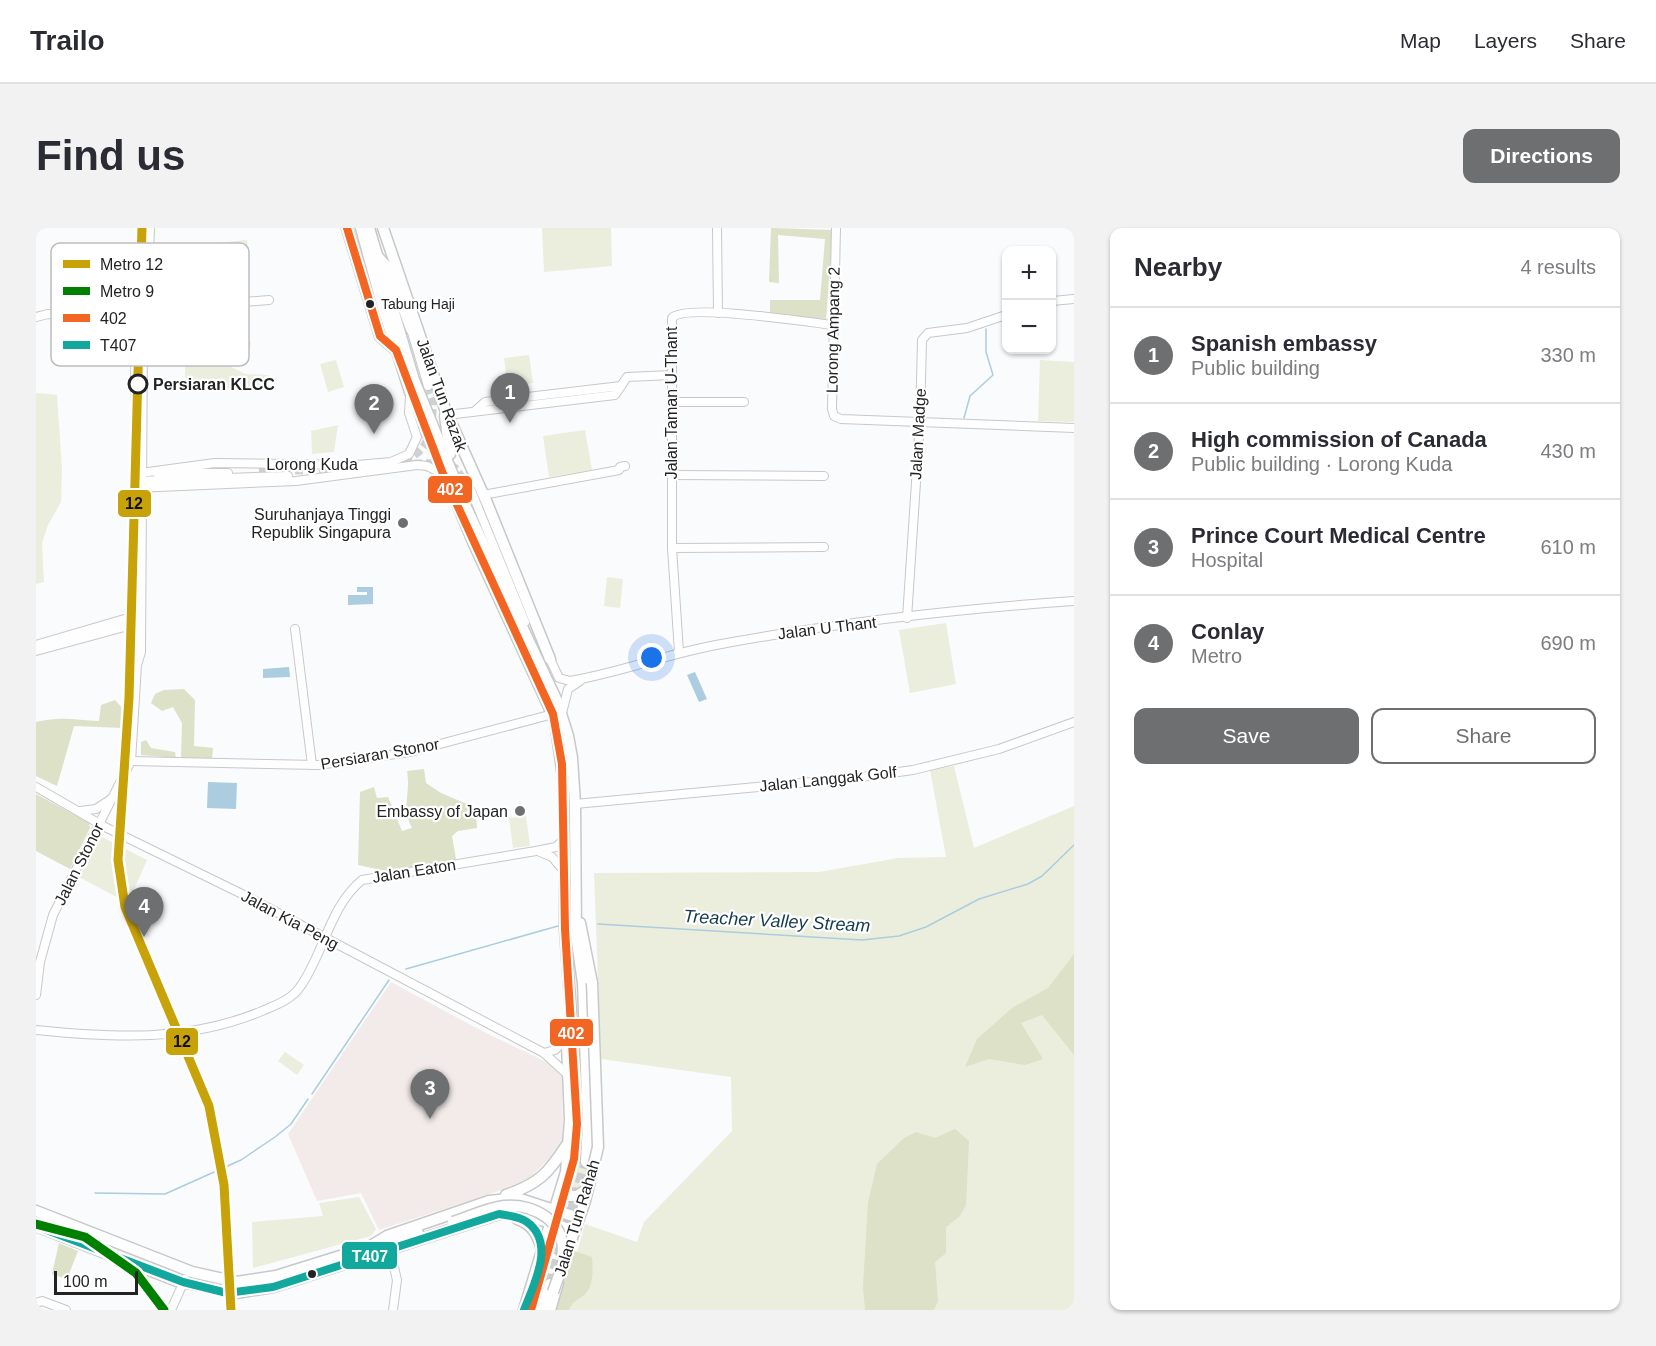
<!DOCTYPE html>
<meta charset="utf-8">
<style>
:root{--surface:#fff;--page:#f2f2f3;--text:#2b2b33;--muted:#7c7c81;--line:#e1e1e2;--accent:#6e6f70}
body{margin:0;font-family:Helvetica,sans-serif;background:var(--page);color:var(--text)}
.controls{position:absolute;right:18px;top:18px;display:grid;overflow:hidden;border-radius:12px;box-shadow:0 2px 4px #0004}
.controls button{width:54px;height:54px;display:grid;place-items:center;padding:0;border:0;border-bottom:2px solid var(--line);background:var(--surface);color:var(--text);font:30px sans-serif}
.scale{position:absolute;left:18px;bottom:15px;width:84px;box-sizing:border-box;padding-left:6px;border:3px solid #232324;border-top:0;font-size:16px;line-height:21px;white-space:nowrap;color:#232324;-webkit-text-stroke:4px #fff;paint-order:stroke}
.you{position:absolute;left:616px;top:430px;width:21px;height:21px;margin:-15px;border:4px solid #fff;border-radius:50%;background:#1a73e8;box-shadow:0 0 0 9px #1a73e833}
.badge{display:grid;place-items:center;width:39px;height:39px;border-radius:50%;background:var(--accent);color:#fff;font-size:20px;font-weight:700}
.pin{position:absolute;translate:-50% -50px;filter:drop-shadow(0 2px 3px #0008)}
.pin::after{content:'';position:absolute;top:32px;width:21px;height:18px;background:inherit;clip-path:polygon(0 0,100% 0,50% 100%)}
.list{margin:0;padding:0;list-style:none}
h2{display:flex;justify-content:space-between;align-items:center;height:78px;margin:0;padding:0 24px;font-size:26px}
h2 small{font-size:20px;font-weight:400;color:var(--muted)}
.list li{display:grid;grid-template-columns:39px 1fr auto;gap:18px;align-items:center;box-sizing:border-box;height:96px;padding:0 24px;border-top:2px solid var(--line)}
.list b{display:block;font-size:22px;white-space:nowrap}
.list p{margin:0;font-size:20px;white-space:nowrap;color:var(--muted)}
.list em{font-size:20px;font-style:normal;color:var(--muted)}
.actions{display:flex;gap:12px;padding:18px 24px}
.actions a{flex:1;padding:14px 0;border:2px solid var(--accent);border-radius:12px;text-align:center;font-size:21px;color:var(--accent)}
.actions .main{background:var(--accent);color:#fff}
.map{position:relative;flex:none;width:1038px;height:1082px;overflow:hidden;border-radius:12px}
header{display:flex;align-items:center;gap:36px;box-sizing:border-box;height:84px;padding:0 30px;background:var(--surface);border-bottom:2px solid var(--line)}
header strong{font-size:28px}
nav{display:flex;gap:33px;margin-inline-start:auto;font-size:21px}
.intro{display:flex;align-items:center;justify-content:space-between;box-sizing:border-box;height:144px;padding:0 36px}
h1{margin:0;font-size:42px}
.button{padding:15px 27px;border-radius:12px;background:var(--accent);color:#fff;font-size:21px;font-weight:700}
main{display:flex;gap:36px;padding:0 36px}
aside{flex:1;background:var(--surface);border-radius:12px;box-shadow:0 2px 4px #0004}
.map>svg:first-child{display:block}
.industrial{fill:#f2ebea}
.green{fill:#ebeedd}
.forest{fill:#dce1c7}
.water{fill:#abcddf}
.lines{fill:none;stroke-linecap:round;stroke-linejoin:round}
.stream{stroke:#abcddf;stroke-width:1.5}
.minor-tunnel{stroke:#cfd0d1;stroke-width:8;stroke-dasharray:8 4;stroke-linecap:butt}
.major-tunnel{stroke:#cfd0d1;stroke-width:10;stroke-dasharray:10 5;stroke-linecap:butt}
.minor-casing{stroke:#c7c8c9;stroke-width:10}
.major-casing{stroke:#c7c8c9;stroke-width:13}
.minor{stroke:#fefeff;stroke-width:8}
.major{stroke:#fefeff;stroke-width:10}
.major-bridge-casing{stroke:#c7c8c9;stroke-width:13;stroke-linecap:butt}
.major-bridge{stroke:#fefeff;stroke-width:10}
.bus-1-casing{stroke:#fff;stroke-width:12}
.bus-2-casing{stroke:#fff;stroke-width:12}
.bus-1{stroke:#f26522;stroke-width:8}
.bus-2{stroke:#12a89d;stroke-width:8}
.metro-1-casing{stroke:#fff;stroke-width:14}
.metro-2-casing{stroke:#fff;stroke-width:14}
.metro-1{stroke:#c8a209;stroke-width:9}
.metro-2{stroke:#008000;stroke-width:9}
.bus-dot{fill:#232324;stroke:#fff;stroke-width:2}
.stop-dot{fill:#fff;stroke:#232324;stroke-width:3}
.poi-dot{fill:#6e6f70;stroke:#fff;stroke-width:2}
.labels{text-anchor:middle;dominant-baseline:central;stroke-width:4.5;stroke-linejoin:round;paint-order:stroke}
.bus-label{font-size:14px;fill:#232324;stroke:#fff;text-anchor:start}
.street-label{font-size:16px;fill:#232324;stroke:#fff}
.stop-label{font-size:16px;font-weight:bold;fill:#232324;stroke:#fff;text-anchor:start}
.poi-label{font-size:16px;fill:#232324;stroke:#fff;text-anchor:end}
.water-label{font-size:18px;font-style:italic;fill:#133c4f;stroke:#fff}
.key{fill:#fff;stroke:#bdbdbd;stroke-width:1.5}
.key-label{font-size:16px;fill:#232324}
.line-badge{stroke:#fff;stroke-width:2}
.badge-label{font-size:16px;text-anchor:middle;font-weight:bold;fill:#fff}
.pale-badge-label{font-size:16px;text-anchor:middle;font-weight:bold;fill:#111}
</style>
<header>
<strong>Trailo</strong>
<nav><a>Map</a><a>Layers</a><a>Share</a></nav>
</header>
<div class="intro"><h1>Find us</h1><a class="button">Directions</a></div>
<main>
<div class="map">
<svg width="1038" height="1082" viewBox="0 0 1038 1082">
<rect width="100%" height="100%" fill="#fafbfc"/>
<polygon class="industrial" points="355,754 444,802 519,838 526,849 527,916 490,954 343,1002 325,965 281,973 252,906"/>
<g class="green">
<polygon points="506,0 575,0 576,38 508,44"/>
<polygon points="211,12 213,41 174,45 171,16"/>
<polygon points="215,114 212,129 200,125 195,139 210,146 232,147 233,157 163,163 149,149 149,118"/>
<polygon points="493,127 497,155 472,158 468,130"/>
<polygon points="300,132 308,159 292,164 284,136"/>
<polygon points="1004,132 1038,134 1038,194 1002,193"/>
<polygon points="0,165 21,167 26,241 25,274 12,297 6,315 8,354 0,356"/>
<polygon points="302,197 298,224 276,226 275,203"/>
<polygon points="549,202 556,242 513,249 507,208"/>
<polygon points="571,349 587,351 584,380 568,378"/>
<polygon points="910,395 920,456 874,465 863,402"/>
<polygon points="918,538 938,620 1038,578 1038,1082 525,1082 549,996 601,1014 608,994 696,903 695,849 565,831 558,645 783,644 862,630 910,629 894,542"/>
<polygon points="490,588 494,618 477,620 473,590"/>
<polygon points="66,609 111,632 92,675 43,649"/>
<polygon points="249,824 268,837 261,847 242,833"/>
<polygon points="535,932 555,936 548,946 544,961 538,965 534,962"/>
<polygon points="323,969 340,1001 335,1008 217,1040 216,994 287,988 283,975"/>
</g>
<g class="forest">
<polygon points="735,0 797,2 790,91 734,87 734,72 784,72 789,11 742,7 743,55 733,54"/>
<polygon points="148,461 159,472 158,518 177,520 176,531 145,530 146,495 137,479 126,483 115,475 119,466 128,462"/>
<path d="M79,472l8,9v19l-49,-2 -17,60 -21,-10v-54c26,-6 38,-2 63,-1l2,-16z"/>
<polygon points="110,512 115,520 139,524 140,530 105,527 105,514"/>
<path d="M388,541l2,14 15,10 35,15 1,20 -19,3 -6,5 4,23 -11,5 -54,8 -33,-7 2,-73 14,-5 3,11 11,-1 14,34 10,-3c-11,-22 -1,-34 -5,-57z"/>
<polygon points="0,566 53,595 54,600 34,641 0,623"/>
<polygon points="1038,726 1038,827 1006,787 985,795 1007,831 989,837 953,831 929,839 941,811 976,780 1012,760"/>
<polygon points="919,901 933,913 930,977 924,988 910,999 910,1025 899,1034 902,1073 898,1082 829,1082 827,1059 832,975 841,936 868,910 880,904 899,910"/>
<polygon points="23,1015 42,1023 31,1051 16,1046"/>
<path d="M536,1022l20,7c1,13 2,30 -9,39 -7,5 -11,6 -14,14h-13z"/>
</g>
<g class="water">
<polygon points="321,359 337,359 337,376 312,377 312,367 331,367 331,364 321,364"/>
<polygon points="253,439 254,449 227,450 227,441"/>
<polygon points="659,444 671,471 663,474 651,447"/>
<polygon points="172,554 201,555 200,581 171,580"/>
</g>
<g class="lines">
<g class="stream">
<polyline points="928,190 934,168 957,147 950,124 950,101"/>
<polyline points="562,696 826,712 863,708 890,699 943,671 992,656 1006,648 1038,617"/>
<polyline points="370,741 522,698"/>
<polyline points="276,866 353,752"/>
<polyline points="59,965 129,966 205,932 239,909 255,896 272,871"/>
</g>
<g class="minor-tunnel">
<polyline points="392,158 397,171 396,194"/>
<path d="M368,233c12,-6 22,-13 25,-27"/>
<polyline points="354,236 411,235 419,240 434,260"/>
<polyline points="223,244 327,240"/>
</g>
<g class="major-tunnel">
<polyline points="514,1056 550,934"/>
<polyline points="495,1082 538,931"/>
</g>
<defs>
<g id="minor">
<polyline points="681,0 682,85"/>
<polyline points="800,0 796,181 798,188 805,191 1038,200"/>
<polyline points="1016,73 1038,71"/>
<polyline points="106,82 233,72"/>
<polyline points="0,89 12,86 106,91"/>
<polyline points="67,91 105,98"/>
<polyline points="375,101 392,158"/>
<polyline points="637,174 708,174"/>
<polyline points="439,183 449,174 585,158"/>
<polyline points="411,187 579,167 591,149 636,147"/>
<polyline points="112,244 179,235 321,237 355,234 373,226 381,209 373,185 374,168"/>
<polyline points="121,245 192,245"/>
<polyline points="635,247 788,248"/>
<polyline points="100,253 252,248"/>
<polyline points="100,260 260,253 381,237 391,238 407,246"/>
<polyline points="434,260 489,394"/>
<polyline points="447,267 583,242 584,239 589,238"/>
<polyline points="636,320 788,319"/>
<polyline points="871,390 884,194 886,112 892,105 931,100 970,87"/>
<polyline points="259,401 276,537"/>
<polyline points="0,417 102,387"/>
<polyline points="0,423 103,395"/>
<path d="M643,424l-7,-104v-230c13,-15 136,4 161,7"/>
<path d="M514,431l9,19 11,3c49,-8 97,-27 146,-36 118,-22 239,-36 358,-44"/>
<polyline points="101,433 99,104 108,78"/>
<polyline points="526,485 532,461 544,453"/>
<polyline points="95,533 282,537 374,524 517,486"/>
<polyline points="0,559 69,599 208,667 508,825 532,847"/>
<polyline points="539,576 818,550 877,542 963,521 1038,494"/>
<polyline points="44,583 60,581 75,571"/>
<polyline points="504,624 516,629 529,644"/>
<polyline points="0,767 4,734 17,687 95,533 101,437 105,424 107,108 111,82 114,0"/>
<path d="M0,802c79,8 152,12 226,-19 14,-6 29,-11 38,-24 24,-33 29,-80 62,-107l174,-29 20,-4 9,-9"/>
<polyline points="508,825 519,822 530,810"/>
<polyline points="354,1022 361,1052 357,1082"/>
<polyline points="0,1075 6,1073 30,1082"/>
<polyline points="135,1082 149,1051"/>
</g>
<g id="major">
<polyline points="311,0 344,108 360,122"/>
<polyline points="325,0 347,80 374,164 438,316 519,492 528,556 529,701 541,868 538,931"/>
<polyline points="333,0 378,152 430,279 521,473 532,508 536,530 539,576 540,706 547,755 552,897 550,934"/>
<polyline points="347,0 409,181 451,275 514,431"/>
<polyline points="342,29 353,41 375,101"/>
<polyline points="409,188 414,226"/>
<polyline points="544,695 556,755"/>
<polyline points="528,956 533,968 541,968 547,964"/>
<path d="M470,967c32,-11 42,-21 60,-49"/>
<polyline points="0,983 156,1044 201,1054 240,1048 333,1019 351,1008 453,973 481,970 540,989"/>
<path d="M481,991c17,5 22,19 26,34"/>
<polyline points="0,998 141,1053 200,1065 237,1059 463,986 489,987 537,1002"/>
<polyline points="339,1018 382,1005"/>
<polyline points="488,1082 530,944 534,892 531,816"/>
<polyline points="506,1082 514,1056"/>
<polyline points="514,1082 522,1055"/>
</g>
</defs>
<use href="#minor" class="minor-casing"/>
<use href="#major" class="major-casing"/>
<use href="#minor" class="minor"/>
<use href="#major" class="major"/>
<defs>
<g id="major-bridge">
<path d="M417,994c16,-5 34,-14 51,-16 31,-3 64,17 58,51"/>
<polyline points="517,1064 549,973 562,919 556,755"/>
</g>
</defs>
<use href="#major-bridge" class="major-bridge-casing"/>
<use href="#major-bridge" class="major-bridge"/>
<defs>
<polyline id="bus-1" points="311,0 344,108 360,122 407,246 517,486 526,536 529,701 541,896 538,931 495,1082"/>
<path id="bus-2" d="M0,998l147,56 44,11 46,-6 226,-73c9,2 20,2 28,8 29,21 7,62 -3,88"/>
</defs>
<use href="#bus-1" class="bus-1-casing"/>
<use href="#bus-2" class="bus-2-casing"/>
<use href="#bus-1" class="bus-1"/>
<use href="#bus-2" class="bus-2"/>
<defs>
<polyline id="metro-1" points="106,0 93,470 82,632 89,679 173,878 188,957 195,1082"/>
<polyline id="metro-2" points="0,996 49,1009 100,1045 128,1082"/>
</defs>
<use href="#metro-1" class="metro-1-casing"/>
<use href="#metro-2" class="metro-2-casing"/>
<use href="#metro-1" class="metro-1"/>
<use href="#metro-2" class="metro-2"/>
</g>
<g class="bus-dot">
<circle cx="334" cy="76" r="5"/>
<circle cx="276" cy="1046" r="5"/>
</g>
<circle class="stop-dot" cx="102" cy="156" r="9"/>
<g class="poi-dot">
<circle cx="367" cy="295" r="6"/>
<circle cx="484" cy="583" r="6"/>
</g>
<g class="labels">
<g class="bus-label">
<text x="345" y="76">Tabung Haji</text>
</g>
<g class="street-label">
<text transform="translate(797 102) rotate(-89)">Lorong Ampang 2</text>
<text transform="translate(406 167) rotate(70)">Jalan Tun Razak</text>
<text transform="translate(635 175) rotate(-90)">Jalan Taman U-Thant</text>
<text transform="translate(882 206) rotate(-87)">Jalan Madge</text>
<text x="276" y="236">Lorong Kuda</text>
<text transform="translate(791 400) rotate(-7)">Jalan U Thant</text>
<text transform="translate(344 526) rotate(-10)">Persiaran Stonor</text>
<text transform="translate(792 551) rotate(-6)">Jalan Langgak Golf</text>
<text transform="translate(43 636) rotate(-63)">Jalan Stonor</text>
<text transform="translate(378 643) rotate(-9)">Jalan Eaton</text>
<text transform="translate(254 692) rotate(28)">Jalan Kia Peng</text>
<text transform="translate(541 990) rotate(-73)">Jalan Tun Rahah</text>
</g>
<g class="stop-label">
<text x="117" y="156">Persiaran KLCC</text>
</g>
<g class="poi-label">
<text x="355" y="286">Suruhanjaya Tinggi<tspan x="355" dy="18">Republik Singapura</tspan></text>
<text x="472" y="583">Embassy of Japan</text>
</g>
<g class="water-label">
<text transform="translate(741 693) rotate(3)">Treacher Valley Stream</text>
</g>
</g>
<rect x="15" y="15" width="198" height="123" rx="9" class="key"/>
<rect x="27" y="32" width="27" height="8" fill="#c8a209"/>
<rect x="27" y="59" width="27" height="8" fill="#008000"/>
<rect x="27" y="86" width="27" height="8" fill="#f26522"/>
<rect x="27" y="113" width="27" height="8" fill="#12a89d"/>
<g class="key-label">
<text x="64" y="42">Metro 12</text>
<text x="64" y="69">Metro 9</text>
<text x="64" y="96">402</text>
<text x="64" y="123">T407</text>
</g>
<g class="line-badge">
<rect x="391" y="247" width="46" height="29" rx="6" fill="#f26522"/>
<rect x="81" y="261" width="35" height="29" rx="6" fill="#c8a209"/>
<rect x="513" y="790" width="45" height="29" rx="6" fill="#f26522"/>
<rect x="129" y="799" width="34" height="29" rx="6" fill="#c8a209"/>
<rect x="305" y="1013" width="57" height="29" rx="6" fill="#12a89d"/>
</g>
<g class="badge-label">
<text x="414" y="267">402</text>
<text x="535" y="811">402</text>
<text x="334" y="1034">T407</text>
</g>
<g class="pale-badge-label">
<text x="98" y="281">12</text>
<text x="146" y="819">12</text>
</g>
</svg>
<div class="controls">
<button>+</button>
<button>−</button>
</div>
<div class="scale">100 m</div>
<div class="you"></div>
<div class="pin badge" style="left:474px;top:195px">1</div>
<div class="pin badge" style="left:338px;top:206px">2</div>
<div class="pin badge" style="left:394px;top:891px">3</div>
<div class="pin badge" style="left:108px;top:709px">4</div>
</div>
<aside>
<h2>Nearby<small>4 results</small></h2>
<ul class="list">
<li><span class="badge">1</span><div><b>Spanish embassy</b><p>Public building</p></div><em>330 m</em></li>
<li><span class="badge">2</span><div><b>High commission of Canada</b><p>Public building · Lorong Kuda</p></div><em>430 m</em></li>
<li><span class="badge">3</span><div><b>Prince Court Medical Centre</b><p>Hospital</p></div><em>610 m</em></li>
<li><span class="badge">4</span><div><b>Conlay</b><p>Metro</p></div><em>690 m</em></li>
</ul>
<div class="actions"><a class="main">Save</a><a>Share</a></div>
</aside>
</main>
